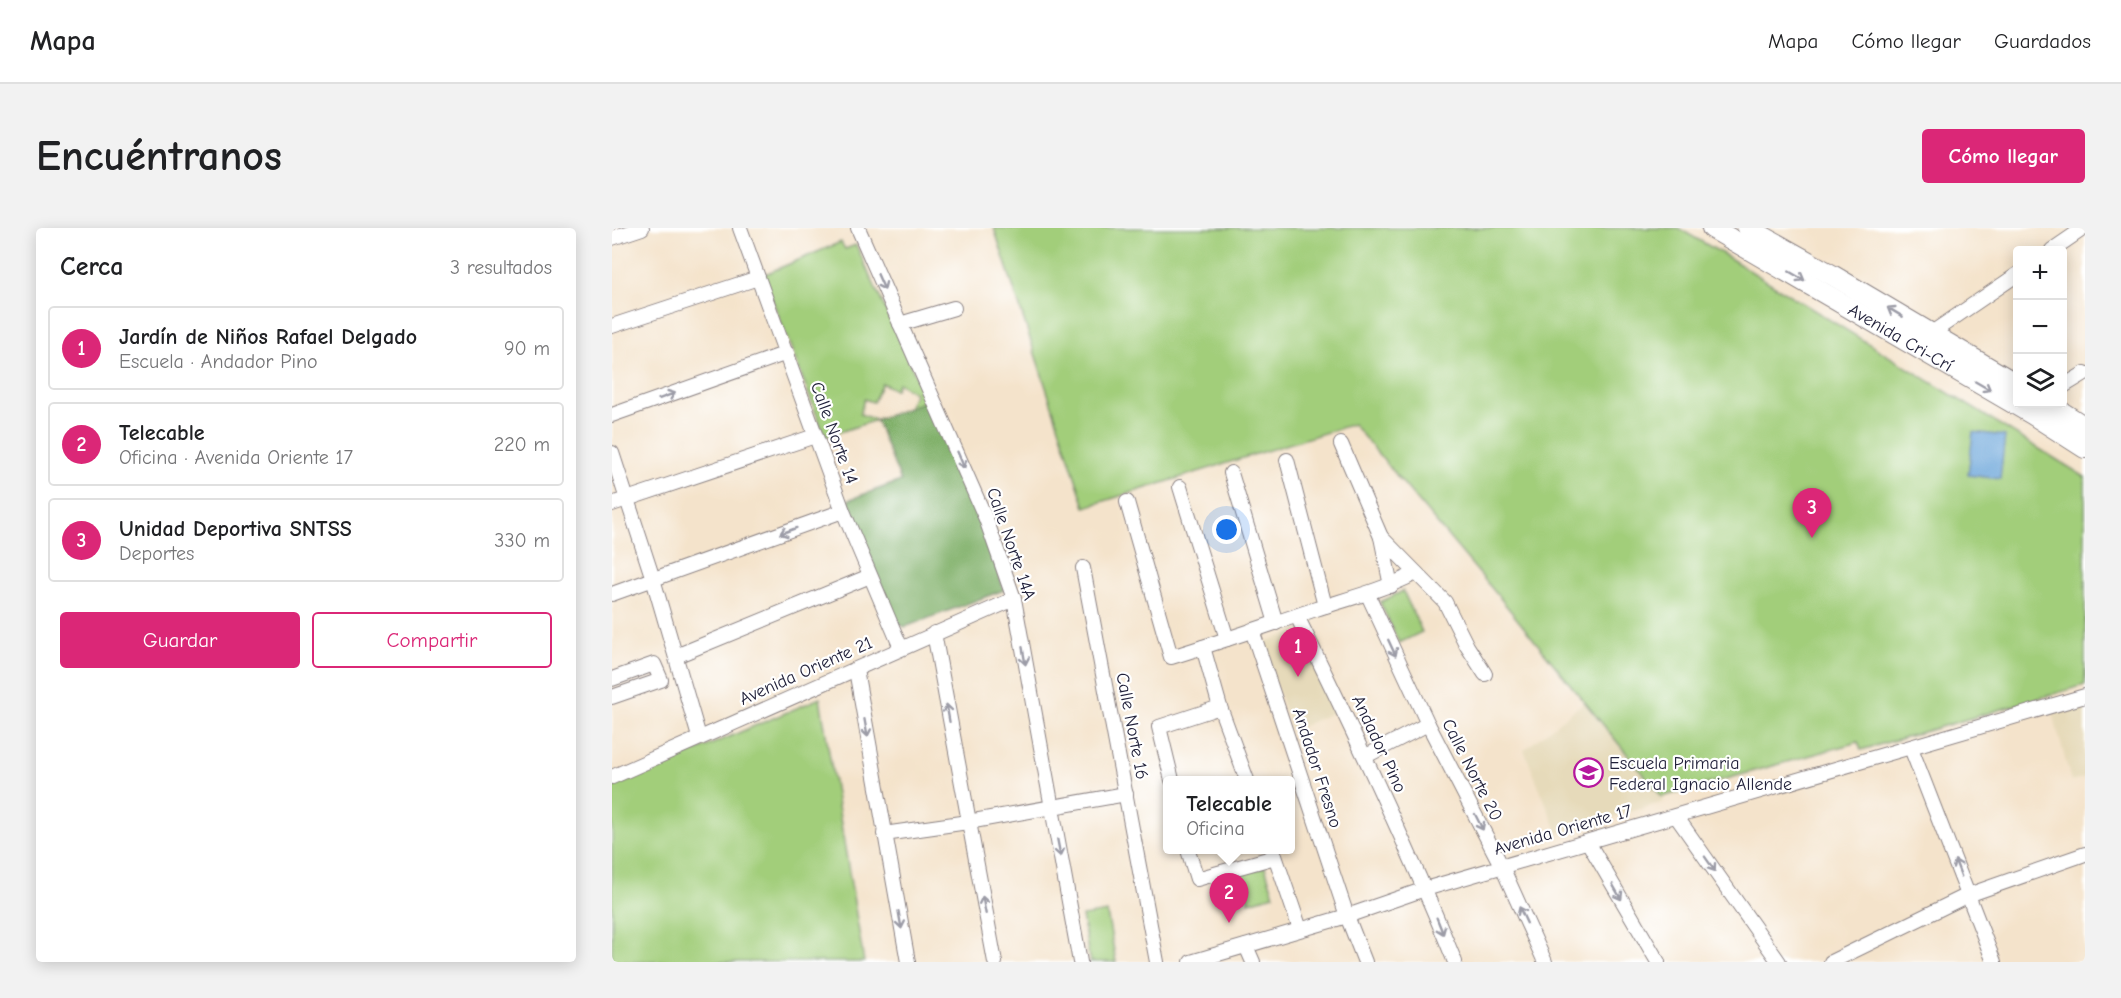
<!DOCTYPE html>
<html lang="es">
<meta charset="utf-8">
<style>
:root{--surface:#fff;--page:#f2f2f2;--text:#202124;--muted:#757577;--line:#e0e0e0;--accent:#db2777}
body{margin:0;font-family:"Comic Neue",sans-serif;background:var(--page);color:var(--text)}
.controls{position:absolute;right:18px;top:18px;display:grid;overflow:hidden;border-radius:6px;box-shadow:0 3px 15px #0003}
.controls button{width:54px;height:54px;display:grid;place-items:center;padding:0;border:0;border-bottom:2px solid var(--line);background:var(--surface);color:var(--text);font:30px sans-serif}
.you{position:absolute;left:615px;top:302px;width:21px;height:21px;margin:-15px;border:4px solid #fff;border-radius:50%;background:#1a73e8;box-shadow:0 0 0 9px #1a73e833}
.badge{display:grid;place-items:center;width:39px;height:39px;border-radius:50%;background:var(--accent);color:#fff;font-size:20px;font-weight:700}
.pin{position:absolute;translate:-50% -50px;filter:drop-shadow(0 2px 3px #0008)}
.pin::after{content:'';position:absolute;top:32px;width:21px;height:18px;background:inherit;clip-path:polygon(0 0,100% 0,50% 100%)}
.popup{position:absolute;left:551px;top:548px;width:132px;height:78px;box-sizing:border-box;display:grid;place-content:center;border-radius:6px;background:var(--surface);filter:drop-shadow(0 2px 4px #0005);font-size:20px;white-space:nowrap;color:var(--muted)}
.popup b{font-size:22px;color:var(--text)}
.popup::after{content:'';position:absolute;left:50%;top:100%;margin-left:-12px;border:12px solid transparent;border-top-color:var(--surface)}
.list{margin:0;padding:0;list-style:none}
h2{display:flex;justify-content:space-between;align-items:center;height:78px;margin:0;padding:0 24px;font-size:26px}
h2 small{font-size:20px;font-weight:400;color:var(--muted)}
.list li{display:grid;grid-template-columns:39px 1fr auto;gap:18px;align-items:center;box-sizing:border-box;height:84px;margin:0 12px 12px;padding:0 12px;border:2px solid var(--line);border-radius:6px}
.list b{display:block;font-size:22px;white-space:nowrap}
.list p{margin:0;font-size:20px;white-space:nowrap;color:var(--muted)}
.list em{font-size:20px;font-style:normal;color:var(--muted)}
.actions{display:flex;gap:12px;padding:18px 24px}
.actions a{flex:1;padding:14px 0;border:2px solid var(--accent);border-radius:6px;text-align:center;font-size:21px;color:var(--accent)}
.actions .main{background:var(--accent);color:#fff}
.icon{flex:none;width:33px;height:33px;fill:none;stroke:currentColor;stroke-width:2;stroke-linecap:round;stroke-linejoin:round}
.map{position:relative;flex:none;width:1473px;height:734px;overflow:hidden;border-radius:6px}
header{display:flex;align-items:center;gap:36px;box-sizing:border-box;height:84px;padding:0 30px;background:var(--surface);border-bottom:2px solid var(--line)}
header strong{font-size:28px}
nav{display:flex;gap:33px;margin-inline-start:auto;font-size:21px}
.intro{display:flex;align-items:center;justify-content:space-between;box-sizing:border-box;height:144px;padding:0 36px}
h1{margin:0;font-size:42px}
.button{padding:15px 27px;border-radius:6px;background:var(--accent);color:#fff;font-size:21px;font-weight:700}
main{display:flex;gap:36px;padding:0 36px}
aside{flex:1;background:var(--surface);border-radius:6px;box-shadow:0 3px 15px #0003}
.map>svg:first-child{display:block}
.built{fill:#e6daba}
.green{fill:#a2ce7a;stroke:#62785a;stroke-width:1.5}
.forest{fill:#81b16a;stroke:#526a52;stroke-width:1.5}
.water{fill:#69a4d9;stroke:#46638a;stroke-width:1.5}
.lines{fill:none;stroke-linecap:round;stroke-linejoin:round}
.street-casing{stroke:#8b8283;stroke-width:16}
.secondary-casing{stroke:#8b8283;stroke-width:22}
.street{stroke:#fff;stroke-width:14}
.secondary{stroke:#fff;stroke-width:20}
.oneway{stroke:#9c9ca7}
.labels{text-anchor:middle;dominant-baseline:central;stroke-width:4.5;stroke-linejoin:round;paint-order:stroke}
.street-label{font-size:18px;fill:#22223b;stroke:#fff}
.poi-label{font-size:18px;fill:#22223b;stroke:#fff;text-anchor:start}
</style>
<header>
<strong>Mapa</strong>
<nav><a>Mapa</a><a>Cómo llegar</a><a>Guardados</a></nav>
</header>
<div class="intro"><h1>Encuéntranos</h1><a class="button">Cómo llegar</a></div>
<main>
<aside>
<h2>Cerca<small>3 resultados</small></h2>
<ul class="list">
<li><span class="badge">1</span><div><b>Jardín de Niños Rafael Delgado</b><p>Escuela · Andador Pino</p></div><em>90 m</em></li>
<li><span class="badge">2</span><div><b>Telecable</b><p>Oficina · Avenida Oriente 17</p></div><em>220 m</em></li>
<li><span class="badge">3</span><div><b>Unidad Deportiva SNTSS</b><p>Deportes</p></div><em>330 m</em></li>
</ul>
<div class="actions"><a class="main">Guardar</a><a>Compartir</a></div>
</aside>
<div class="map">
<svg width="1473" height="734" viewBox="0 0 1473 734">
<rect width="100%" height="100%" fill="#fff"/>
<filter id="ink" filterUnits="userSpaceOnUse"><feTurbulence type="fractalNoise" baseFrequency=".0167" numOctaves="2"/><feDisplacementMap in="SourceGraphic" scale="12" xChannelSelector="R" yChannelSelector="G"/><feConvolveMatrix kernelMatrix="1 2 1 2 8 2 1 2 1" color-interpolation-filters="sRGB"/></filter>
<filter id="wash" filterUnits="userSpaceOnUse"><feTurbulence type="fractalNoise" baseFrequency=".008" numOctaves="4" result="noise"/><feDisplacementMap in="SourceGraphic" scale="24" xChannelSelector="R" yChannelSelector="G"/><feGaussianBlur stdDeviation="1.35" result="paint"/><feColorMatrix in="noise" values="0 0 0 0 0 0 0 0 0 0 0 0 0 0 0 0 0 1.4 0 .05"/><feComposite in="paint" operator="in"/></filter>
<g filter="url(#wash)">
<rect width="100%" height="100%" fill="#f4e3cb"/>
<g class="built">
<polygon points="687,402 726,482 680,503 650,415"/>
<polygon points="972,474 1052,574 946,605 912,522"/>
<polygon points="1473,477 1473,549 1459,553 1441,486"/>
</g>
<g class="green">
<polygon points="382,0 1066,0 1111,26 1473,249 1473,457 1249,522 1246,514 1050,569 888,370 741,196 473,279"/>
<polygon points="229,14 233,21 244,17 315,173 296,180 303,165 286,155 283,162 270,155 261,174 252,171 248,186 264,192 213,209 151,47"/>
<polygon points="791,363 810,404 787,415 768,374"/>
<polygon points="208,470 252,734 0,734 0,559"/>
<polygon points="653,639 662,667 637,674 628,645"/>
<polygon points="495,684 504,734 478,734 470,688"/>
</g>
<polygon class="forest" points="315,173 374,307 392,362 293,399 284,395 236,272 289,253 264,192"/>
<polygon class="water" points="1361,204 1393,208 1388,251 1356,247"/>
</g>
<g filter="url(#ink)">
<g class="lines">
<defs>
<g id="street">
<polyline points="128,0 231,283 289,420"/>
<polyline points="246,0 374,291 402,371 468,734"/>
<polyline points="0,10 30,0"/>
<polyline points="1440,22 1472,0"/>
<polyline points="288,96 342,80"/>
<polyline points="0,98 146,50"/>
<polyline points="1318,106 1406,46"/>
<polyline points="1450,159 1473,145"/>
<polyline points="0,187 175,125"/>
<polyline points="729,216 769,309 779,358"/>
<polyline points="0,225 41,351 87,509"/>
<polyline points="675,232 713,378"/>
<polyline points="619,245 664,395"/>
<polyline points="568,259 615,411"/>
<path d="M515,274l44,155c49,-15 97,-32 145,-48 35,-11 67,-19 100,-36"/>
<polyline points="0,276 203,208"/>
<polyline points="769,309 833,374 855,418 873,446"/>
<polyline points="471,340 545,734"/>
<polyline points="0,366 231,283"/>
<polyline points="756,367 816,496 890,639 933,734"/>
<path d="M685,388c56,114 110,228 158,346"/>
<polyline points="640,402 735,688 753,734"/>
<polyline points="322,405 383,734"/>
<polyline points="591,419 608,479 635,552"/>
<polyline points="64,428 258,348"/>
<polyline points="244,442 296,734"/>
<polyline points="0,451 42,436 49,452 0,469"/>
<polyline points="1299,520 1382,734"/>
<polyline points="754,528 816,496"/>
<polyline points="0,549 402,371"/>
<polyline points="560,552 547,499 608,479"/>
<polyline points="1064,588 1167,734"/>
<polyline points="272,606 356,594 514,566"/>
<polyline points="976,614 1046,734"/>
<polyline points="576,622 585,651 663,629"/>
<polyline points="661,622 688,701"/>
<polyline points="634,718 641,734"/>
<polyline points="579,734 735,688 813,661 1473,468"/>
<polyline points="1219,734 1356,667 1473,626"/>
</g>
<g id="secondary">
<path id="s1" d="M1100,0l320,186 53,34"/>
<polyline points="1136,0 1220,47 1406,157"/>
<polyline points="1437,176 1473,199"/>
</g>
</defs>
<use href="#street" class="street-casing"/>
<use href="#secondary" class="secondary-casing"/>
<use href="#street" class="street"/>
<use href="#secondary" class="secondary"/>
</g>
<defs><path id="oneway-shaft" d="M-6 0H5M1.5-3L5.5 0L1.5 3" fill="none" stroke-width="1.6" stroke-linecap="round" stroke-linejoin="round" transform="scale(1.5)"/></defs>
<g class="oneway">
<use href="#oneway-shaft" transform="translate(1185 48) rotate(30)"/>
<use href="#oneway-shaft" transform="translate(269 54) rotate(66)"/>
<use href="#oneway-shaft" transform="translate(1283 84) rotate(-149)"/>
<use href="#oneway-shaft" transform="translate(1371 158) rotate(30)"/>
<use href="#oneway-shaft" transform="translate(55 168) rotate(-20)"/>
<use href="#oneway-shaft" transform="translate(349 232) rotate(67)"/>
<use href="#oneway-shaft" transform="translate(176 303) rotate(160)"/>
<use href="#oneway-shaft" transform="translate(780 420) rotate(65)"/>
<use href="#oneway-shaft" transform="translate(412 428) rotate(80)"/>
<use href="#oneway-shaft" transform="translate(336 485) rotate(-100)"/>
<use href="#oneway-shaft" transform="translate(254 500) rotate(80)"/>
<use href="#oneway-shaft" transform="translate(867 594) rotate(63)"/>
<use href="#oneway-shaft" transform="translate(447 620) rotate(79)"/>
<use href="#oneway-shaft" transform="translate(1098 636) rotate(55)"/>
<use href="#oneway-shaft" transform="translate(1346 640) rotate(-111)"/>
<use href="#oneway-shaft" transform="translate(1005 664) rotate(60)"/>
<use href="#oneway-shaft" transform="translate(372 677) rotate(-101)"/>
<use href="#oneway-shaft" transform="translate(911 687) rotate(-115)"/>
<use href="#oneway-shaft" transform="translate(288 692) rotate(80)"/>
<use href="#oneway-shaft" transform="translate(828 698) rotate(68)"/>
</g>
</g>
<defs>
<symbol id="school-ring" viewBox="-11 -11 22 22"><circle r="9.5" fill="#fff" stroke="#b5179e" stroke-width="1.5"/><path d="M0-5L7-2L0 1L-7-2ZM-4 1L0 2.5L4 1V4Q0 6-4 4Z" fill="#b5179e"/></symbol>
</defs>
<g fill-rule="evenodd">
<use href="#school-ring" x="960" y="528" width="33" height="33"/>
</g>
<g class="labels">
<g class="street-label">
<text stroke="none"><textPath href="#s1" startOffset="218">Avenida Cri-Crí</textPath></text>
<text transform="translate(222 205) rotate(70)">Calle Norte 14</text>
<text transform="translate(399 316) rotate(71)">Calle Norte 14A</text>
<text transform="translate(194 443) rotate(-24)">Avenida Oriente 21</text>
<text transform="translate(520 498) rotate(79)">Calle Norte 16</text>
<text transform="translate(767 516) rotate(65)">Andador Pino</text>
<text transform="translate(705 540) rotate(72)">Andador Fresno</text>
<text transform="translate(860 542) rotate(63)">Calle Norte 20</text>
<text transform="translate(951 602) rotate(-16)">Avenida Oriente 17</text>
</g>
<g class="poi-label">
<text x="997" y="535">Escuela Primaria<tspan x="997" dy="21">Federal Ignacio Allende</tspan></text>
</g>
</g>
</svg>
<div class="controls">
<button>+</button>
<button>−</button>
<button><svg class="icon" aria-label="layers" viewBox="0 0 24 24"><path d="M12 4l9 5-9 5-9-5zM3 14l9 5 9-5"/></svg></button>
</div>
<div class="you"></div>
<div class="pin badge" style="left:686px;top:449px">1</div>
<div class="pin badge" style="left:617px;top:695px">2</div>
<div class="popup"><b>Telecable</b>Oficina</div>
<div class="pin badge" style="left:1200px;top:310px">3</div>
</div>
</main>
